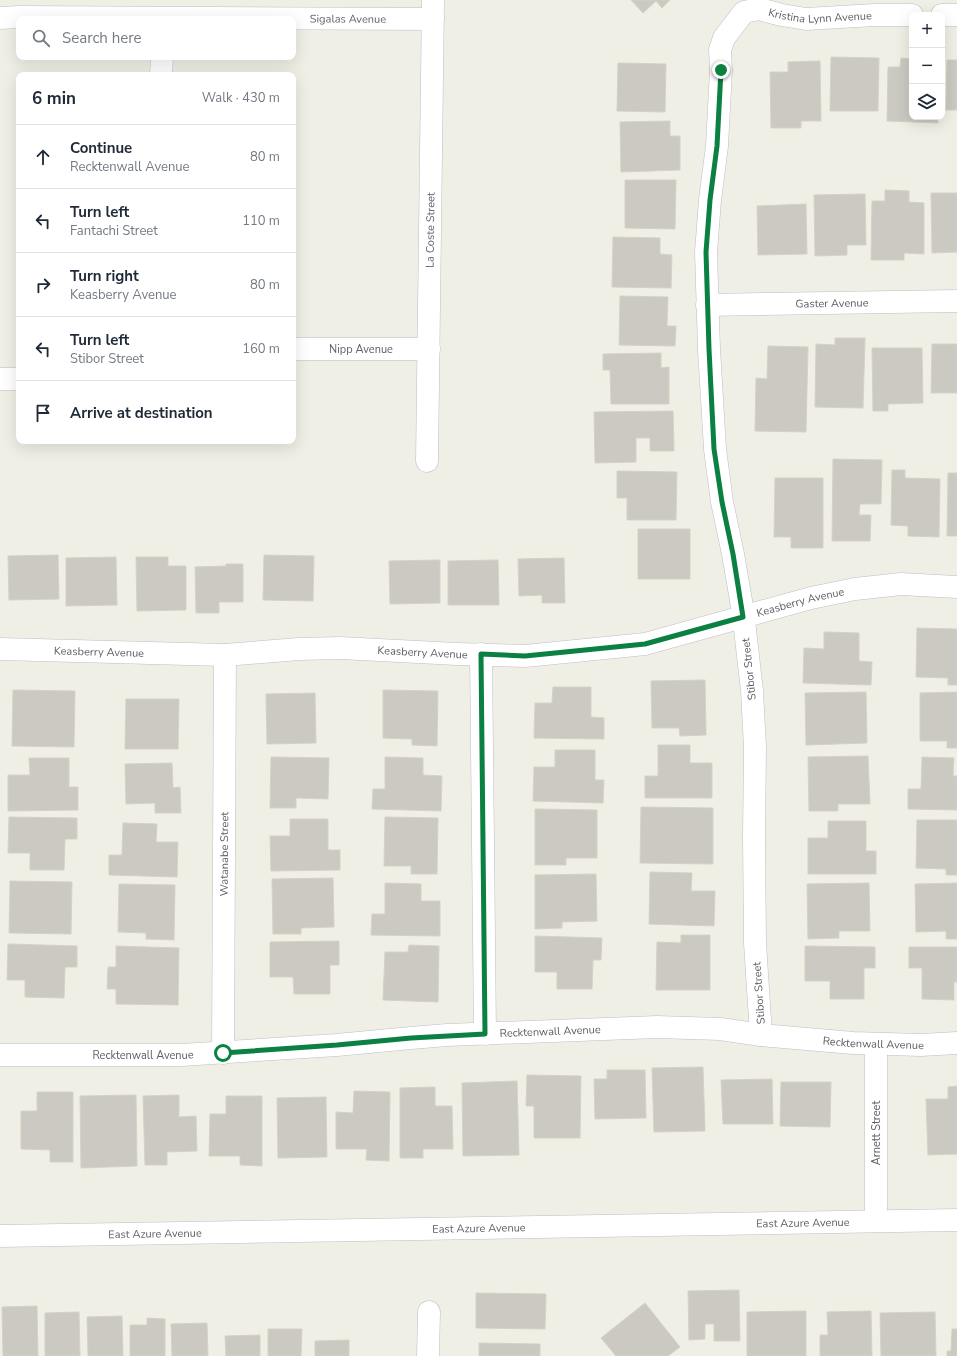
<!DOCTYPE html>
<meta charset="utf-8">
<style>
:root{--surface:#fff;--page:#f2f2f3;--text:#1f2937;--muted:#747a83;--line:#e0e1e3}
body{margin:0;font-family:"Nunito Sans",sans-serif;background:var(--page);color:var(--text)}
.controls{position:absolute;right:12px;top:12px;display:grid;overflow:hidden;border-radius:8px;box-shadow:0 4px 16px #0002}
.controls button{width:36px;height:36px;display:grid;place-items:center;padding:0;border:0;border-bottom:1px solid var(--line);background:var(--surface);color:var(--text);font:20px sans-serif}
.stop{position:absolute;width:12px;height:12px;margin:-9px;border:3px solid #0b8043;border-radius:50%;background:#fff}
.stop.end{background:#0b8043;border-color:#fff;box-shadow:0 1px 4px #0008}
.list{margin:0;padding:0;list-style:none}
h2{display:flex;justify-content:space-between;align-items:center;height:52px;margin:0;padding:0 16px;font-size:17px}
h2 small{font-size:13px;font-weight:400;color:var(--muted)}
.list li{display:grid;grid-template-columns:26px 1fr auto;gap:12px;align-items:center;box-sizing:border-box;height:64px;padding:0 16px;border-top:1px solid var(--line)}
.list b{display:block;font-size:15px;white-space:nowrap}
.list p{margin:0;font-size:13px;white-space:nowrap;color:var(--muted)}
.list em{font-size:13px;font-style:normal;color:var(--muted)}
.icon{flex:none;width:22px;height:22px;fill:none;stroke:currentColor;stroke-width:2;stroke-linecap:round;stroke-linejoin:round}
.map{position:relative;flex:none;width:957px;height:1356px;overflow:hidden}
.search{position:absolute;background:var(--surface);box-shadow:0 4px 16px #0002;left:16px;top:16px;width:280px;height:44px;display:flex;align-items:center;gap:10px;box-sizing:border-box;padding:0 14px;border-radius:8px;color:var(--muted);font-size:15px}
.panel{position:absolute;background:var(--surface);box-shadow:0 4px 16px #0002;left:16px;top:72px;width:280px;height:372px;border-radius:8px}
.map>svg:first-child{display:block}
.building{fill:#cbc9c2;stroke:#d6d1c3}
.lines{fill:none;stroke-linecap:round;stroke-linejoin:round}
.minor-casing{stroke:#bdbec5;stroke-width:23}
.tertiary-casing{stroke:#bdbec5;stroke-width:23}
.minor{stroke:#fff;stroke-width:22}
.tertiary{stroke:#fff;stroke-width:22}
.route{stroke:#0b8043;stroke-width:5}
.labels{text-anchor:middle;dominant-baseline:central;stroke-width:3;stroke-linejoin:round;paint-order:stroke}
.street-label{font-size:11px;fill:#5d6067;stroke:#fff}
</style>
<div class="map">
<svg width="957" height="1356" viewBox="0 0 957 1356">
<rect width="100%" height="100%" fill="#f0efe5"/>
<g class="building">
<polygon points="631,0 670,0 662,8 656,1 643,13"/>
<polygon points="831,57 879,58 878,111 830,111"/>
<polygon points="901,58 912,59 912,117 938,117 938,123 887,121 888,67 900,67"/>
<polygon points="947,60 957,60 957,110 946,110"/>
<polygon points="820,61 821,121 801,121 801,128 771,128 770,72 788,72 788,62"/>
<polygon points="618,63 666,64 665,112 617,111"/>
<polygon points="670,121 670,136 680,136 680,170 621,172 620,122"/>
<polygon points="625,180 676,180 675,229 625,228"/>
<polygon points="885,190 909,191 909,202 924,203 924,254 904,253 904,260 871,260 872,201 885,201"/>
<polygon points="931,193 957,193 957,252 932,253"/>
<polygon points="865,194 866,245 847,245 847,255 815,256 814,195"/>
<polygon points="806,204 807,254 758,255 757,206"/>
<polygon points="613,237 660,238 660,254 672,255 671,288 612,287"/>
<polygon points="620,296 668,297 667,326 676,326 675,346 619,345"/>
<polygon points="835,338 865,338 863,408 815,407 816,344 835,345"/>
<polygon points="932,344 957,344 957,393 931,393"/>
<polygon points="768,346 808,347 806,432 755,431 756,378 767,379"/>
<polygon points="872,348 922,348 923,403 888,404 888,411 873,411"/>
<polygon points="661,353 661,368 669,367 669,404 611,404 610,370 603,370 603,354"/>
<polygon points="673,411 674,451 650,451 650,438 636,438 636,462 595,463 594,412"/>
<polygon points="833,459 882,460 881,504 860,504 859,515 871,515 870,541 832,541"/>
<polygon points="892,470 905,470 905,478 940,479 939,537 908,536 908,526 891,525"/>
<polygon points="617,471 677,472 676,520 627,520 627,498 617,498"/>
<polygon points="948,473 957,473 957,536 947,536"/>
<polygon points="775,478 823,478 823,548 791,548 791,537 774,537"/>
<rect x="638" y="529" width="52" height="50"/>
<polygon points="58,555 59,599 9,600 8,556"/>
<polygon points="264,555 314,556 313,601 263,600"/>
<polygon points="116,557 117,605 66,606 66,558"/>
<polygon points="136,557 168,557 168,566 186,566 186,610 137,611"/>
<polygon points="564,558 565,603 542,603 542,595 519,596 518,559"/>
<polygon points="440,560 440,603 390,604 389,561"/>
<polygon points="498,560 499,605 448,605 448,561"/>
<polygon points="226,564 243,564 243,602 219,602 219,613 196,613 195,567 226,566"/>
<polygon points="917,628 957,629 957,685 948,685 948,678 916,677"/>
<polygon points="824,632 859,633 859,661 872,662 871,685 803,683 804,648 824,649"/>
<polygon points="705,680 706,735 680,736 679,728 652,728 651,681"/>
<polygon points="553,687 591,687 591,717 604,718 604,739 534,738 535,703 552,703"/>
<polygon points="13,690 75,691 74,747 12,746"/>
<polygon points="383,690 438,691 437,746 412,745 412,739 383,738"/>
<polygon points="866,692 867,743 806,745 805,693"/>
<polygon points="957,692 957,748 947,748 947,741 920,741 920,693"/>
<polygon points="315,693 316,743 267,744 266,694"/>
<polygon points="126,699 179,699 178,749 125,749"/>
<polygon points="658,745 690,745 690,763 712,763 712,798 645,798 645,776 658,776"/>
<polygon points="555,750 595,750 595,780 604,780 603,803 533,801 534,767 555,767"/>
<polygon points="868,756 870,804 838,804 838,811 809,811 808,757"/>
<polygon points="271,757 329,758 328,799 296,798 296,808 270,808"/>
<polygon points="385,757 423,758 423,775 442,776 441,811 372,809 373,789 385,789"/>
<polygon points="922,757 954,758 953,776 957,776 957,810 908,809 908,789 921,789"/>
<polygon points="29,758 69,758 69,787 78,787 78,810 8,811 8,775 30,775"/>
<polygon points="172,763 173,788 180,787 181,813 155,813 155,803 126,804 125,764"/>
<polygon points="641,807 713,808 713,864 640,863"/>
<polygon points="535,809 597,810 597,858 566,858 566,865 535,865"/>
<polygon points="9,817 77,818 77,839 65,839 64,870 30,870 30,853 8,853"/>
<polygon points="385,817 438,818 437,874 411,874 411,866 384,866"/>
<polygon points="290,819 328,819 328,850 340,850 340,870 271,871 270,836 290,836"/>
<polygon points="917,820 957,820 957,875 946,875 946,869 916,868"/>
<polygon points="828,821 866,821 866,851 876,851 876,874 808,874 808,838 828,838"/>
<polygon points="123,823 157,824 156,842 178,842 177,877 109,875 109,855 122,855"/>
<polygon points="650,872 692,873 691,891 715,891 714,926 649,924"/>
<polygon points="596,874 597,921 562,922 562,928 535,929 535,875"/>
<polygon points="333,878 334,927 301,928 301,934 273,934 272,879"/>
<polygon points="10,881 72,882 71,934 9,933"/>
<polygon points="385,883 421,884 421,901 440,901 440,936 371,935 372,914 385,914"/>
<polygon points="869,883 870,931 839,931 839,938 808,939 807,884"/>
<polygon points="957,883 957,939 946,939 946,931 916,932 915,884"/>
<polygon points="119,884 175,885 174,940 146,939 146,933 118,932"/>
<polygon points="681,935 710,935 710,990 656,990 657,942 681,943"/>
<polygon points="535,936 602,938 601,960 593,960 592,989 557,989 557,972 535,972"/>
<polygon points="339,941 339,965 330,965 330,994 294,994 293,977 270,977 270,942"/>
<polygon points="8,944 77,946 77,967 65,967 64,998 25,997 25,980 7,980"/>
<polygon points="409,945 439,946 438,1002 383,1000 385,952 408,952"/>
<polygon points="116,946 179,948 178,1005 116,1004 116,989 107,989 108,967 116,967"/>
<polygon points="805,946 875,947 875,968 864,968 864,999 830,999 830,981 805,981"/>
<polygon points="909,947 957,947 957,982 954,982 954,1000 922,999 922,968 909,968"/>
<polygon points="703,1067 705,1131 654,1132 652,1068"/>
<polygon points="607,1070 645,1070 646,1118 595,1119 594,1079 607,1079"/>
<polygon points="527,1075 581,1076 580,1138 534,1138 534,1106 526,1106"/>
<polygon points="772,1079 773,1124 723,1124 721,1080"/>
<polygon points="517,1081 519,1155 463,1156 462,1083"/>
<polygon points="781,1082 831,1082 830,1127 780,1126"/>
<polygon points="957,1086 957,1154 928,1155 926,1099 948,1099 948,1087"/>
<polygon points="435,1087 435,1106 452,1106 453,1149 423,1149 423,1158 400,1158 400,1088"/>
<polygon points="354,1091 390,1092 389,1161 366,1160 367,1149 336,1149 336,1112 353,1113"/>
<polygon points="37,1092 73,1092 73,1162 50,1162 50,1150 21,1149 21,1111 37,1111"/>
<polygon points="136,1095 137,1166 81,1168 80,1096"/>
<polygon points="179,1095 179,1117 196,1116 197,1151 167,1152 167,1165 145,1165 143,1096"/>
<polygon points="226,1096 262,1096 262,1166 240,1165 240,1156 209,1156 210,1114 226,1114"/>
<polygon points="326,1097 327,1157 278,1158 277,1098"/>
<polygon points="739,1290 740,1341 714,1341 714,1324 705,1324 705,1339 689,1340 688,1291"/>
<polygon points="476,1293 546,1294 545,1329 476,1328"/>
<polygon points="645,1303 680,1347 668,1356 616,1356 601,1338"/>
<polygon points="37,1306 38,1356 3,1356 2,1307"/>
<polygon points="806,1311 806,1356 747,1356 747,1312"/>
<polygon points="871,1311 872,1356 820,1356 820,1335 828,1335 827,1312"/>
<polygon points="79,1312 80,1356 45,1356 45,1313"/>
<polygon points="935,1312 936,1356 881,1356 880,1313"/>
<polygon points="122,1316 123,1356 88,1356 87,1317"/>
<polygon points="147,1318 165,1319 165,1356 130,1356 130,1325 147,1325"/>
<polygon points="207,1323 208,1356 172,1356 171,1324"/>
<polygon points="268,1329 302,1329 301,1356 268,1356"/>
<polygon points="952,1329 957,1329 957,1356 947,1356 947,1351 951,1351"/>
<polygon points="260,1335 260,1356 226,1356 225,1336"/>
<polygon points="349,1340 349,1356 315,1356 315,1341"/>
<polygon points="479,1343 540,1344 540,1356 479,1356"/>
</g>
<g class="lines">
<defs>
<g id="minor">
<polyline points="942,15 957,15"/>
<path id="s1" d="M0,18l20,-1 413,2"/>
<polyline points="161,75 162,57"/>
<path id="s2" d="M707,305l250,-4"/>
<path id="s3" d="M293,349h136"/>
<polyline points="0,379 19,379"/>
<path id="s4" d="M427,461l6,-461"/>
<path id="s5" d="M0,649l225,6 74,-6 41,-1 117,6 68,2 120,-12 166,-46 44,-9 46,-5 56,3"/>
<polyline points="481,654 485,1034"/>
<path id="s6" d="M761,1035l-6,-92 -1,-105 1,-91 -3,-56 -9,-79 -10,-58 -11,-52 -7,-53 -6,-100 -3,-97 4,-52 7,-54 4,-76 -1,-20 4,-12 20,-26 15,-3 23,6 24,4 69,-4h37"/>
<polyline points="876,1044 876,1221"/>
<path id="s7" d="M223,1053l2,-398"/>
<path id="s8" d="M0,1055h181l156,-10 74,-7 36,-3 210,-8 63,2 41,6 92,8 68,2 36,-2"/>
<polyline points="428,1356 429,1312"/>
</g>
<g id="tertiary">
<path id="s9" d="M0,1236l957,-16"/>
</g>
</defs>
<use href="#minor" class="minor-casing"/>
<use href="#tertiary" class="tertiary-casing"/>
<use href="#minor" class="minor"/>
<use href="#tertiary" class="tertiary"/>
</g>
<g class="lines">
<polyline class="route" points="223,1053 337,1045 411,1038 485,1034 481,654 525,656 645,644 743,617 733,554 722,502 714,449 709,349 706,252 710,200 717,146 721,70"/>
</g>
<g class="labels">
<g class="street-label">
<text stroke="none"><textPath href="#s6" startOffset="1112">Kristina Lynn Avenue</textPath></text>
<text stroke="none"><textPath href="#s1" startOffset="348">Sigalas Avenue</textPath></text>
<text stroke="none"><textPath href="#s4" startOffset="231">La Coste Street</textPath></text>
<text stroke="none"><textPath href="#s2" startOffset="125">Gaster Avenue</textPath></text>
<text stroke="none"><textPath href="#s3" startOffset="68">Nipp Avenue</textPath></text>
<text stroke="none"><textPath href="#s5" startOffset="807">Keasberry Avenue</textPath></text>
<text stroke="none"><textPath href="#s5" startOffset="99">Keasberry Avenue</textPath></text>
<text stroke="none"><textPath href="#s5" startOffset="423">Keasberry Avenue</textPath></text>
<text transform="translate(749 669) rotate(-96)">Stibor Street</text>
<text stroke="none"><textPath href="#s7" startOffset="199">Watanabe Street</textPath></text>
<text transform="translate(759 993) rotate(-94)">Stibor Street</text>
<text stroke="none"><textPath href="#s8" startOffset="551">Recktenwall Avenue</textPath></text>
<text stroke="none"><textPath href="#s8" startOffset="875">Recktenwall Avenue</textPath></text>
<text stroke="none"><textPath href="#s8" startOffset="143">Recktenwall Avenue</textPath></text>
<text transform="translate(876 1133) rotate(-90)">Arnett Street</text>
<text stroke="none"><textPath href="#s9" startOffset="803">East Azure Avenue</textPath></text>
<text stroke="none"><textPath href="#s9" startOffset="479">East Azure Avenue</textPath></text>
<text stroke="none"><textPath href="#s9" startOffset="155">East Azure Avenue</textPath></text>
</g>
</g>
</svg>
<div class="controls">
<button>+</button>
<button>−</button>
<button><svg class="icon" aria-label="layers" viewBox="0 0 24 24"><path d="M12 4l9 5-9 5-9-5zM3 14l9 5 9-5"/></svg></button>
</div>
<div class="stop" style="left:223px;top:1053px"></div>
<div class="stop end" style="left:721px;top:70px"></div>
<div class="search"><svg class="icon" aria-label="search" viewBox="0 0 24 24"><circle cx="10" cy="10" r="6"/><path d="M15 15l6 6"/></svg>Search here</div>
<section class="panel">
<h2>6 min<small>Walk · 430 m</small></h2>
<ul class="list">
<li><svg class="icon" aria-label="ahead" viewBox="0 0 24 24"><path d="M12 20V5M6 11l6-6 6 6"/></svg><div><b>Continue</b><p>Recktenwall Avenue</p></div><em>80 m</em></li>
<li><svg class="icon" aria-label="left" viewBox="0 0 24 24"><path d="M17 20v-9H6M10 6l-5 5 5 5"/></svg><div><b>Turn left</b><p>Fantachi Street</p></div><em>110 m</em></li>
<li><svg class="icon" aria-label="right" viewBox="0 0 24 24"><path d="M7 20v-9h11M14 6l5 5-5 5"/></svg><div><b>Turn right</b><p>Keasberry Avenue</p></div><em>80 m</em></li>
<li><svg class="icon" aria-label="left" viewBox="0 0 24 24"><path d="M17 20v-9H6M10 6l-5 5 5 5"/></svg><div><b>Turn left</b><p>Stibor Street</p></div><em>160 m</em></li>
<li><svg class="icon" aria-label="arrive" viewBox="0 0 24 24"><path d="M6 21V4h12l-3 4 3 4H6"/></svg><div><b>Arrive at destination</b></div></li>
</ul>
</section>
</div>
